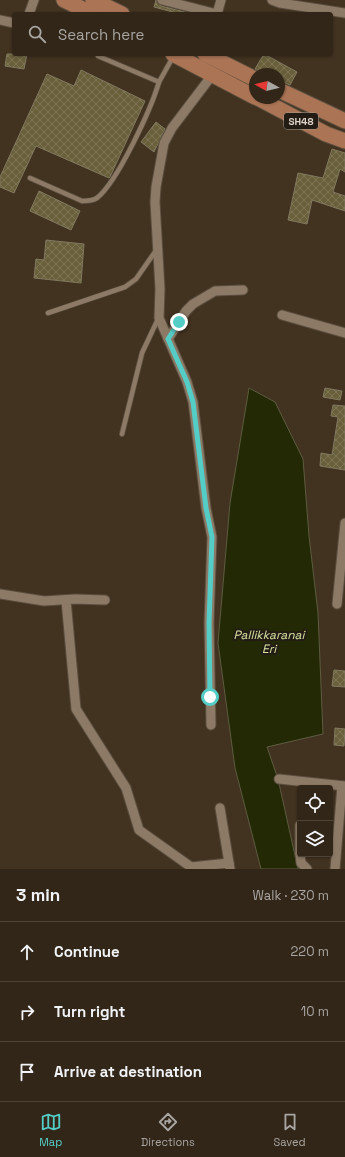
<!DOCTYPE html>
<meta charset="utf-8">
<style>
:root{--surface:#322618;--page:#3a2e21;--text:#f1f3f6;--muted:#a8a5a2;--line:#4d4337;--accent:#54cdc7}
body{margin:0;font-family:"Space Grotesk",sans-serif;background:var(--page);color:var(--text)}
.controls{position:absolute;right:12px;bottom:12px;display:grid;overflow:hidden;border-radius:4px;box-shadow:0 1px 3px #0004}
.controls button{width:36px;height:36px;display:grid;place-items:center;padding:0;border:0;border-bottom:1px solid var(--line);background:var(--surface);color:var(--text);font:20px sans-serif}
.compass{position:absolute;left:249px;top:68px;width:36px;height:36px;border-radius:50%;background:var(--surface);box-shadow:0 1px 3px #0004;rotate:278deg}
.stop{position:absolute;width:12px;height:12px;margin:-9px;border:3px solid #54cdc7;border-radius:50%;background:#fff}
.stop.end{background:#54cdc7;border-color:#fff;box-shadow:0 1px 4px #0008}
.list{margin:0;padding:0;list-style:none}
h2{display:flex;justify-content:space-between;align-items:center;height:52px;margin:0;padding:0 16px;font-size:17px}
h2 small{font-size:13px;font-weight:400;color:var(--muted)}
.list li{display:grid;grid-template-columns:26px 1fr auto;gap:12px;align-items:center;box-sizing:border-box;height:60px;padding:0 16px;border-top:1px solid var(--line)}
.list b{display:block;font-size:15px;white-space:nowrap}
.list em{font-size:13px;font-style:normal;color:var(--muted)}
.icon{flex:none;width:22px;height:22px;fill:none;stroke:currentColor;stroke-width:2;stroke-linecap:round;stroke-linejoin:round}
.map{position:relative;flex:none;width:345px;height:869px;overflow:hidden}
.search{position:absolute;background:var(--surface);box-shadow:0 1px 3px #0004;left:12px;right:12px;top:12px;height:44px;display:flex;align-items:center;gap:10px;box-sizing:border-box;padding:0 14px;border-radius:4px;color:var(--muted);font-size:15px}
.sheet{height:232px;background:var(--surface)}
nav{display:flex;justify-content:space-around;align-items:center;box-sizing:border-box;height:56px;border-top:1px solid var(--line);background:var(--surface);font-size:11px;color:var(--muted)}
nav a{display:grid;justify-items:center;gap:2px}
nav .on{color:var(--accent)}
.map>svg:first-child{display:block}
.water{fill:#242905;stroke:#5c5c40}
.building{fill:url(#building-cross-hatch);stroke:#807960}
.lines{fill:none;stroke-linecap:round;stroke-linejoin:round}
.service-casing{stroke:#5b4e3e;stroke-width:6}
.minor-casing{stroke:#5b4e3e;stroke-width:11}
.primary-casing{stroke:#5b4e3e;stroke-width:17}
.service{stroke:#8c7a66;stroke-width:4.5}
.minor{stroke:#8c7a66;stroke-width:9}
.primary{stroke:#ab7455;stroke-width:15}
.route{stroke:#54cdc7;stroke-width:5}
.labels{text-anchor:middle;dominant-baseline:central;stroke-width:4;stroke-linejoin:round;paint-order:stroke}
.shield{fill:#231c14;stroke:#a59c92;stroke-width:1}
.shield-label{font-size:10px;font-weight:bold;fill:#ddd3c8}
.water-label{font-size:12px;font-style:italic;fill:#d6e3a2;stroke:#231c14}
</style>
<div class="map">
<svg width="345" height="869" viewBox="0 0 345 869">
<defs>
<pattern id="building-cross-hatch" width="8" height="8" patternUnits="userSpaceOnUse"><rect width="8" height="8" fill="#695f3a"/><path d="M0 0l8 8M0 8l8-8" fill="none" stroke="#7e7555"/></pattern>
</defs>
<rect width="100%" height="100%" fill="#423220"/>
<polygon class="water" points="249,388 275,402 303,459 309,536 318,613 323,734 267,747 278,779 298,869 261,869 235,768 218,643 230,503"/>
<g class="building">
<polygon points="156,0 161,6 193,14 180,14 154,7"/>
<polygon points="7,54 27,54 24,69 5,66"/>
<polygon points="264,54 297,72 290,85 279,81 279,74 265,74 255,69"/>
<polygon points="81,70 145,101 110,177 109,178 36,146 14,193 0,187 0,177 47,74 74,86"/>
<polygon points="156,122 165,129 154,152 141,142"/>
<polygon points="332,149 345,153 345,172 340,169 333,192 345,196 345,211 312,200 307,224 288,220 298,173 323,178"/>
<polygon points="39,191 80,211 71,230 30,211"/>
<polygon points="46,240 84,244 81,283 34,278 36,259 44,260"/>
<polygon points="325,388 342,391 340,400 323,397"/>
<polygon points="333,405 345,406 345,470 320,466 321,453 332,455 338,417 331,416"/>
<polygon points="334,670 345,671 345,687 332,686"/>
<polygon points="335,728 345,729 344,746 334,745"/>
</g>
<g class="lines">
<defs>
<g id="service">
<polyline points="159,82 173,57"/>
<path d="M30,178l52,23c6,0 10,0 15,-3 21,-17 54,-89 62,-116l-61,-26 -1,-2"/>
<polyline points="48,313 125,287 136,279 157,249"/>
<polyline points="122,434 142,353 158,319"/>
</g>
<g id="minor">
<polyline points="162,0 217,14 221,0"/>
<polyline points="272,0 280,3 345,13"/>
<polyline points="29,14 34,0"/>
<polyline points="0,20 14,23"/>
<polyline points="282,315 345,333"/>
<polyline points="168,339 186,311 193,304 215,291 243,290"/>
<polyline points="0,594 44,601 75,599 105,600"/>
<polyline points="66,600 76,709 126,788 139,830 191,867 229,863"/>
<polyline points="337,604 345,523"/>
<polyline points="211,725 209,623 212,537 206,508 193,402 187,382 159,318 160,289 155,202 156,187 164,143 172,128 213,74"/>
<polyline points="279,779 345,786"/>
<polyline points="220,808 230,869"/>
<polyline points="300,825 300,853"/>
<polyline points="300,854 301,863 307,869"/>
<polyline points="335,869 342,786"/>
</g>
<g id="primary">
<polyline points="64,0 93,14"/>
<polyline points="93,0 122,14"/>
<polyline points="173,54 255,97"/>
<polyline points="205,54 255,79"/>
<polyline points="279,90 345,121"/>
<polyline points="258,98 326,134 345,141"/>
</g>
</defs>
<use href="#service" class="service-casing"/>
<use href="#minor" class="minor-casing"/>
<use href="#primary" class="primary-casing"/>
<use href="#service" class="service"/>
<use href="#minor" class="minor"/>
<use href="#primary" class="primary"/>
</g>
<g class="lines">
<polyline class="route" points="179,322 168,339 187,382 193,402 206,508 212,537 209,623 210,697"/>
</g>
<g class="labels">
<rect class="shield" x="284" y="113" width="34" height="16" rx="3"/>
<g class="shield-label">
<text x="301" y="121">SH48</text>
</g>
<g class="water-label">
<text x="269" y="635">Pallikkaranai<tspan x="269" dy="14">Eri</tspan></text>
</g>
</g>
</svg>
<div class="controls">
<button><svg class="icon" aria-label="locate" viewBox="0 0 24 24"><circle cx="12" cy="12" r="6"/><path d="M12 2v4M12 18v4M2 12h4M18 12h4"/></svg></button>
<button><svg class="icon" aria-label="layers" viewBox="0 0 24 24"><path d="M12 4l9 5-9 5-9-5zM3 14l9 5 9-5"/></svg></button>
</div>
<svg class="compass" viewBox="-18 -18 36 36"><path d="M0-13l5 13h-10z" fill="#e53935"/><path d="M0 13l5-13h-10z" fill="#a8a5a2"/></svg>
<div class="stop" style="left:210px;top:697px"></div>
<div class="stop end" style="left:179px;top:322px"></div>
<div class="search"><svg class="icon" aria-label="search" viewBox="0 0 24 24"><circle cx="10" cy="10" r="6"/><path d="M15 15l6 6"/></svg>Search here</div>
</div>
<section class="sheet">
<h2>3 min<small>Walk · 230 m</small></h2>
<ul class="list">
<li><svg class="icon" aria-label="ahead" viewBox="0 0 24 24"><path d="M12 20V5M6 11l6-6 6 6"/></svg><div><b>Continue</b></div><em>220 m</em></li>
<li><svg class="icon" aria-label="right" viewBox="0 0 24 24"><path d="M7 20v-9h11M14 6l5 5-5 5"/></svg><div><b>Turn right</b></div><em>10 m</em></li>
<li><svg class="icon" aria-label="arrive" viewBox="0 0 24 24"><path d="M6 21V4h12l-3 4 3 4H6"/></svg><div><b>Arrive at destination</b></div></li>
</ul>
</section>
<nav>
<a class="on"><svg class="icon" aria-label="map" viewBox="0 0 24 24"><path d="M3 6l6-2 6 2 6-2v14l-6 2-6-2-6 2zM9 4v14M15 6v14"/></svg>Map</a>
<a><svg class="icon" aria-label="directions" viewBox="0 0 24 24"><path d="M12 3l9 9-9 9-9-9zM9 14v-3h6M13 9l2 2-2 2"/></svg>Directions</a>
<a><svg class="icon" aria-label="saved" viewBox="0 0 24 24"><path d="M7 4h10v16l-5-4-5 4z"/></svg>Saved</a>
</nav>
